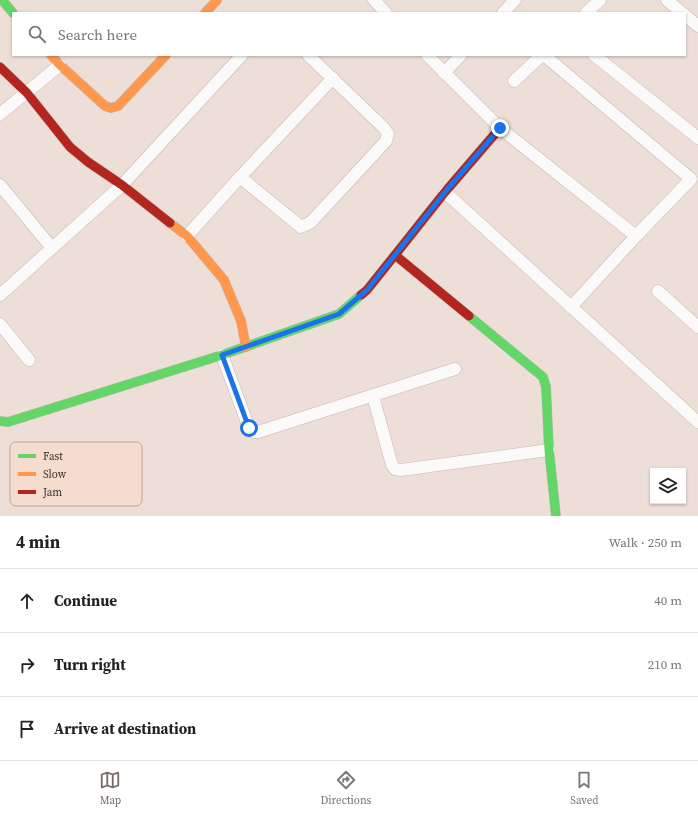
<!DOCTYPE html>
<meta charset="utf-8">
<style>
:root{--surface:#fff;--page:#f2f2f2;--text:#222;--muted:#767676;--line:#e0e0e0;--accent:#786c67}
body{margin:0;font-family:"Source Serif 4",serif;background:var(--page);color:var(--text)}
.controls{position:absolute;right:12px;bottom:12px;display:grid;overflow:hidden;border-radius:0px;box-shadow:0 1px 3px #0004}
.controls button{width:36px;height:36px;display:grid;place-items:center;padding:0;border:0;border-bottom:1px solid var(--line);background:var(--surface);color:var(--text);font:20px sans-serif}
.stop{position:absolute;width:12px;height:12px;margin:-9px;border:3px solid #1a73e8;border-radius:50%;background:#fff}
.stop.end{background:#1a73e8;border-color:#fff;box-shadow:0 1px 4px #0008}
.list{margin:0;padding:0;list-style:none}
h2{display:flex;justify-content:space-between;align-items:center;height:52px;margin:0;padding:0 16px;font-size:17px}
h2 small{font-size:13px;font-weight:400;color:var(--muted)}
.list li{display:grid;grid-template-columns:26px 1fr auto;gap:12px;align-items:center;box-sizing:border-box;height:64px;padding:0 16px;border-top:1px solid var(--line)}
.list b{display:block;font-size:15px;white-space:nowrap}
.list em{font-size:13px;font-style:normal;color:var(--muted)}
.icon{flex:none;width:22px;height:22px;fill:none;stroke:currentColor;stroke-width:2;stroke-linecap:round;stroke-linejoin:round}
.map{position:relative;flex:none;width:698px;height:516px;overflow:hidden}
.search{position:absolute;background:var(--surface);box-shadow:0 1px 3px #0004;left:12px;right:12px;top:12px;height:44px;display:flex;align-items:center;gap:10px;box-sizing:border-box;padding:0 14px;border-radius:0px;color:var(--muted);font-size:15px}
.sheet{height:244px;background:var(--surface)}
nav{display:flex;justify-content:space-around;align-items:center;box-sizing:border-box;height:56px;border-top:1px solid var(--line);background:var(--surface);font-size:11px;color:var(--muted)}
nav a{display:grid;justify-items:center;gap:2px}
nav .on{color:var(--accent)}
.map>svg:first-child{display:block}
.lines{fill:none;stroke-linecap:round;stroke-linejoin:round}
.street-casing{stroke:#c3b8b3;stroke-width:13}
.fast-casing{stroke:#c3b8b3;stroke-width:10}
.slow-casing{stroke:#c3b8b3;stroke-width:10}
.jam-casing{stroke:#c3b8b3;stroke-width:10}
.street{stroke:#fcfaf9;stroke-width:12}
.fast{stroke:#63d668;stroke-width:9}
.slow{stroke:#ff974d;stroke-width:9}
.jam{stroke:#b3261e;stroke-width:9}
.route{stroke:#1a73e8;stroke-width:5}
.key{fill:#f6dbcf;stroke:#bda79e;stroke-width:1}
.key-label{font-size:11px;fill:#392f2a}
</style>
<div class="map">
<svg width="698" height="516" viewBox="0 0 698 516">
<rect width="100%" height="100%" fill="#edded8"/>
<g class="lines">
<defs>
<g id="street">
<polyline points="374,0 386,13"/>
<polyline points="667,0 682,13"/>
<polyline points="503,13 515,0"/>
<polyline points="586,13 600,0"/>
<polyline points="685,15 698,26"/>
<polyline points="427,55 500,128 636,236"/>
<polyline points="544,55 691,179 636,236 571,307"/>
<polyline points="594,55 698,138"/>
<polyline points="444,73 461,55"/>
<polyline points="514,81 542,55"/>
<polyline points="0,114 60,65"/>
<polyline points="240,177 301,227 311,222 386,141 388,134 384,128 308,55"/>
<polyline points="0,185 52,248"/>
<polyline points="445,192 698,422"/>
<polyline points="187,236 240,177 333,78"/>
<polyline points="658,291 698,327"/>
<polyline points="0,295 122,185 242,55"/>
<polyline points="0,324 29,360"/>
<polyline points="222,355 249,428 253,432 258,432 455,369"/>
<polyline points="373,396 392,465 395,469 401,470 549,450"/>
</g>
<g id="fast">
<polyline points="2,0 13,13"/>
<polyline points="469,316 543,377 546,387 549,450 556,516"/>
<polyline points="0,421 8,422 222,355 339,314 361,295"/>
</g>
<g id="slow">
<polyline points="205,13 217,0"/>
<polyline points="51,55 60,65 105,106 111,108 118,106 166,55"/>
<polyline points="170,223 187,236 224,280 241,321 246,347"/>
</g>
<g id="jam">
<polyline points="0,67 27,93 70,147 88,162 122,185 170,223"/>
<polyline points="361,295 367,290 395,255"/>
<polyline points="469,316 395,255 445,192 500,128"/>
</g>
</defs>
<use href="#street" class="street-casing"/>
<use href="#fast" class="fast-casing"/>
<use href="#slow" class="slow-casing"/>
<use href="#jam" class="jam-casing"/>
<use href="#street" class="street"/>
<use href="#fast" class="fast"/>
<use href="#slow" class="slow"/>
<use href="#jam" class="jam"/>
</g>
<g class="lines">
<polyline class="route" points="249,428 222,355 339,314 367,290 445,192 500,128"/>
</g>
<rect x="10" y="442" width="132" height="64" rx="6" class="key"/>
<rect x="18" y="454" width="18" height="4" fill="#63d668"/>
<rect x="18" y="472" width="18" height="4" fill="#ff974d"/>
<rect x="18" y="490" width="18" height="4" fill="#b3261e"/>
<g class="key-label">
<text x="43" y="460">Fast</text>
<text x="43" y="478">Slow</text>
<text x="43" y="496">Jam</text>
</g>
</svg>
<div class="controls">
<button><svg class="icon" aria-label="layers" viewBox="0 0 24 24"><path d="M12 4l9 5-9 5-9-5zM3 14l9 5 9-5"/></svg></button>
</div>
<div class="stop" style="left:249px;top:428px"></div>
<div class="stop end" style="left:500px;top:128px"></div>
<div class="search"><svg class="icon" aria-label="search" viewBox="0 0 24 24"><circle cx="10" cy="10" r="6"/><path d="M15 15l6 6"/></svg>Search here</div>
</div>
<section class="sheet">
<h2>4 min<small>Walk · 250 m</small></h2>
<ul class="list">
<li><svg class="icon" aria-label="ahead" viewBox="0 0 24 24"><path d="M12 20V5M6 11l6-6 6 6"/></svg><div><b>Continue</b></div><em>40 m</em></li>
<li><svg class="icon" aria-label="right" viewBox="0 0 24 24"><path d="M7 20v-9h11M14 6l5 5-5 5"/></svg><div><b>Turn right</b></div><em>210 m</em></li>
<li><svg class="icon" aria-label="arrive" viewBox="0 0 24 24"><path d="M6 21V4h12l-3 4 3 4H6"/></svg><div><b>Arrive at destination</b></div></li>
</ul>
</section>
<nav>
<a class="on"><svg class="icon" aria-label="map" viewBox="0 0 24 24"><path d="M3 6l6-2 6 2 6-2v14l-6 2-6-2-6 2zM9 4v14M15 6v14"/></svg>Map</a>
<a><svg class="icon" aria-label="directions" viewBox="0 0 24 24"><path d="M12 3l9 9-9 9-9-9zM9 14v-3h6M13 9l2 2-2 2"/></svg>Directions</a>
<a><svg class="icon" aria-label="saved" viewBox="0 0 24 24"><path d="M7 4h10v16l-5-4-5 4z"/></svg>Saved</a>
</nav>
